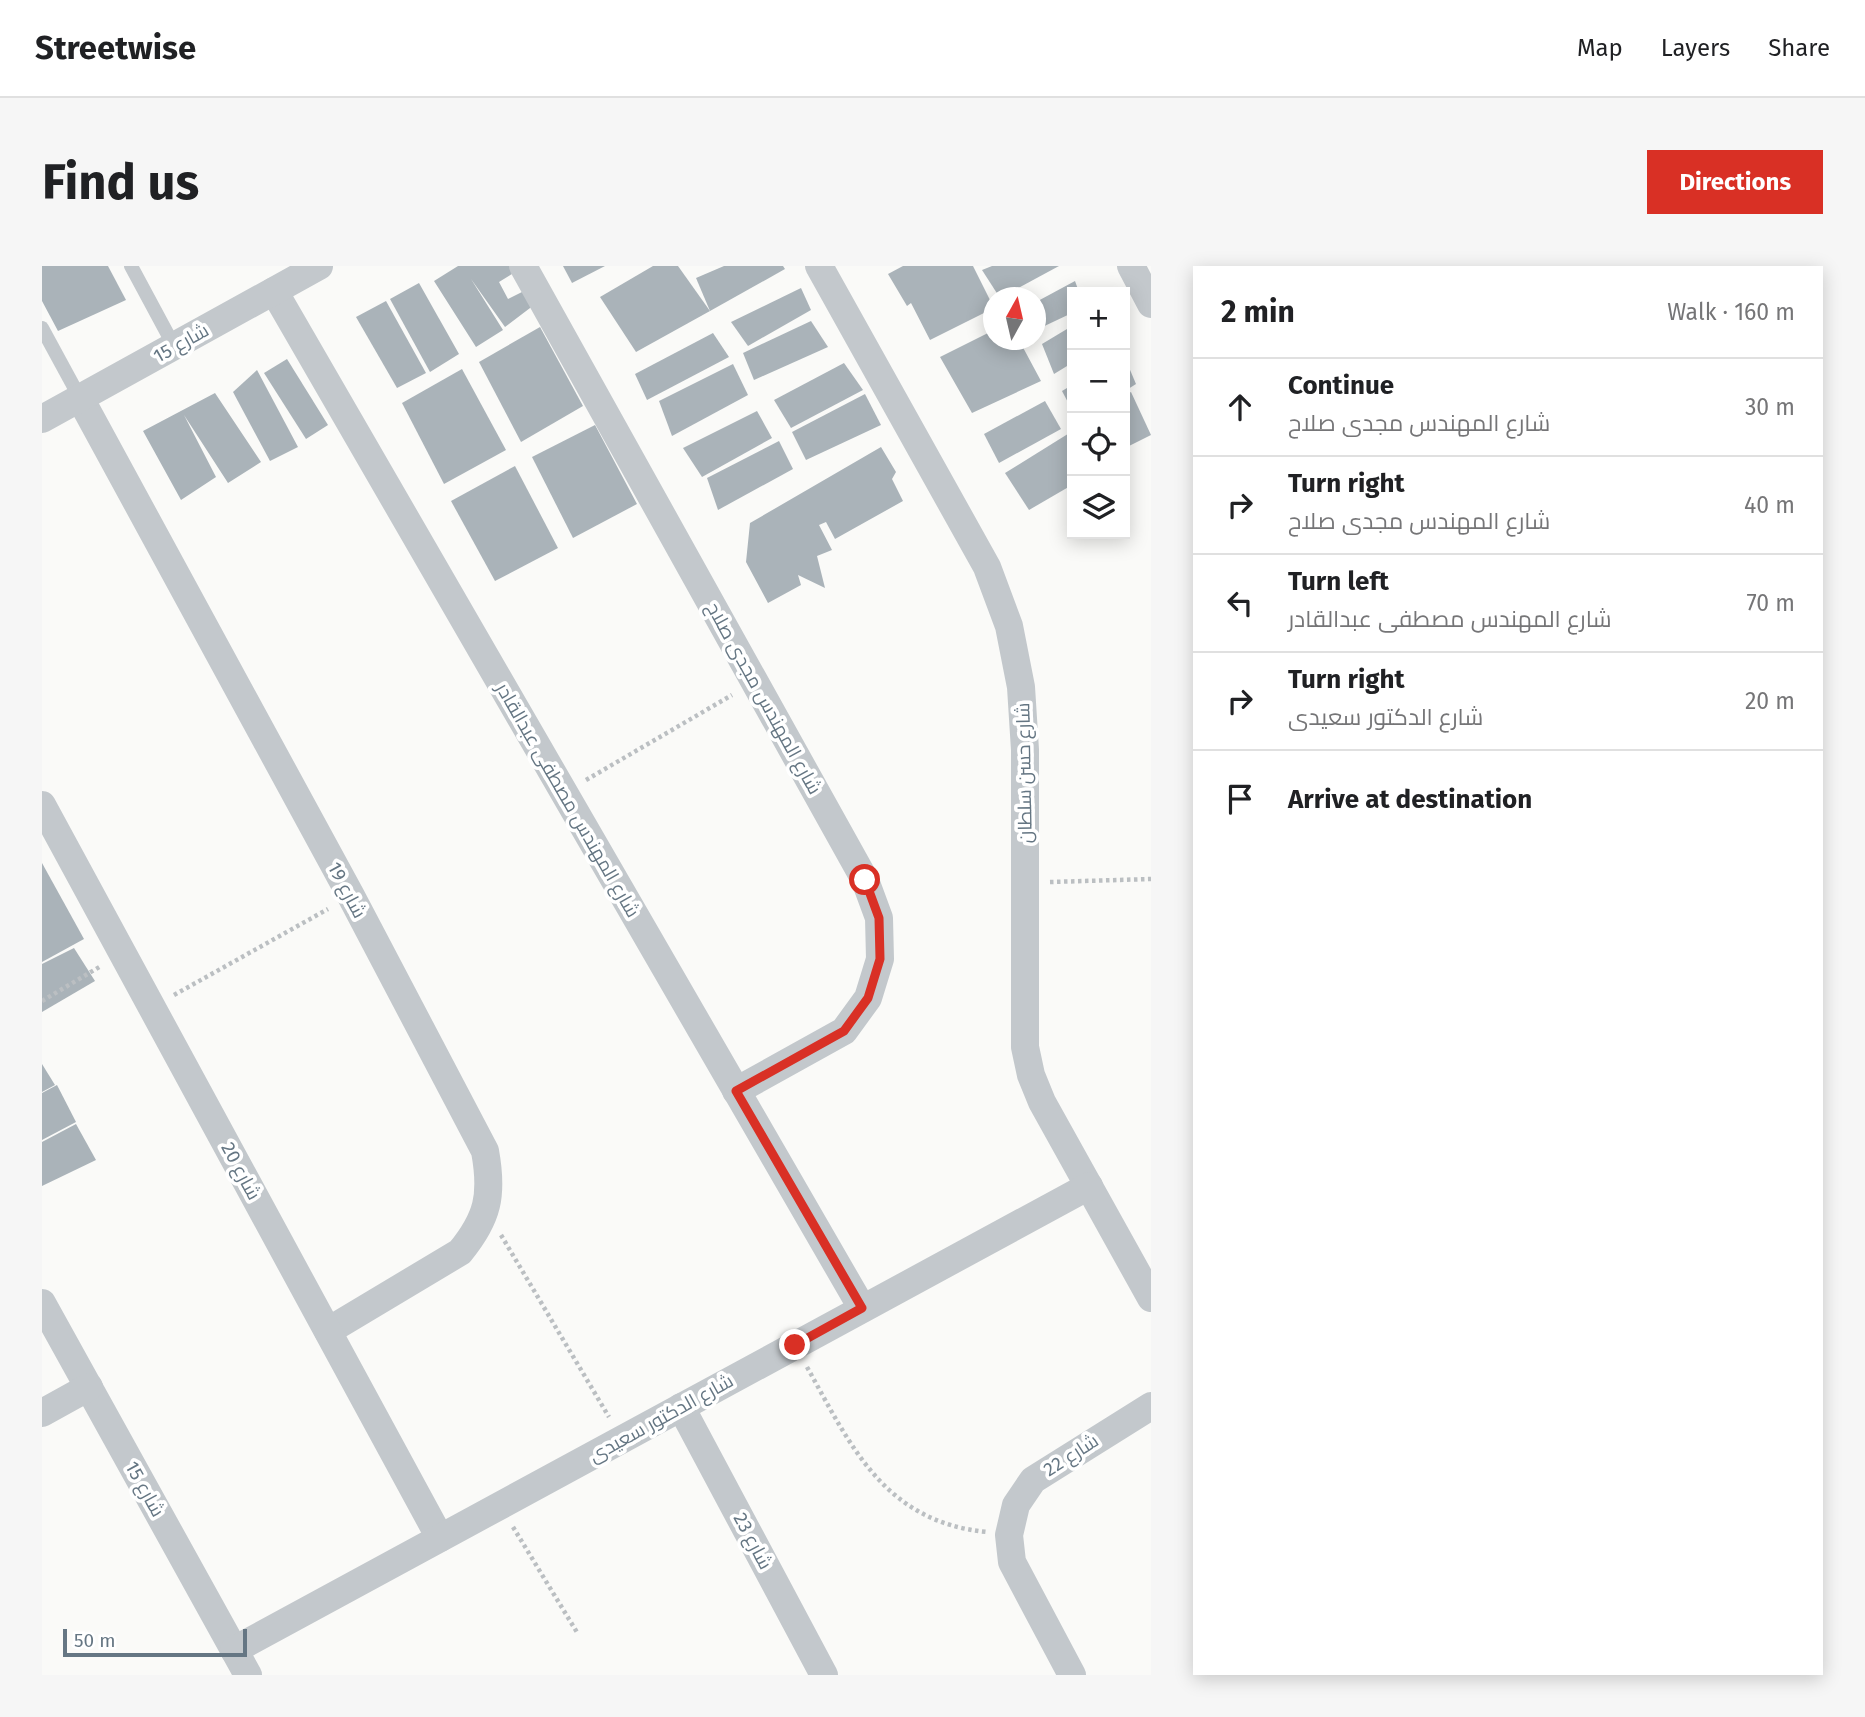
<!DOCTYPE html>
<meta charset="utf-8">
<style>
:root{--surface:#fff;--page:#f6f6f6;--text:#202124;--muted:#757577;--line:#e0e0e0;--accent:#d93025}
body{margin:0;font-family:"Fira Sans",Cairo,sans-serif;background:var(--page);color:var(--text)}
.controls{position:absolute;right:21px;top:21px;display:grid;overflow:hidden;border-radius:0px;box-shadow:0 4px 18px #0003}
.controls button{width:63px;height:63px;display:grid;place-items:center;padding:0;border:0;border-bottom:2px solid var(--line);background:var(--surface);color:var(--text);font:35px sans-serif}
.compass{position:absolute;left:941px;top:21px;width:63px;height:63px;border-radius:50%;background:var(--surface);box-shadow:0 4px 18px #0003;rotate:8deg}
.scale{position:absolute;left:21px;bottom:18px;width:184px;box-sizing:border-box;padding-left:7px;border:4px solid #657683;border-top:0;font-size:19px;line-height:24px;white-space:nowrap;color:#657683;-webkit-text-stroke:5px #fff;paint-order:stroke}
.stop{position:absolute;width:21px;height:21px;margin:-16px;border:5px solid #d93025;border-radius:50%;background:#fff}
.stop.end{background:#d93025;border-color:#fff;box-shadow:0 2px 7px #0008}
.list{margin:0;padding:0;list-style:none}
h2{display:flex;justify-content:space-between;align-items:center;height:91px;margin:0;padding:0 28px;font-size:30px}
h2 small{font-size:23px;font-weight:400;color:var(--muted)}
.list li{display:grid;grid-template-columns:46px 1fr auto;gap:21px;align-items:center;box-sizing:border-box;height:98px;padding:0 28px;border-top:2px solid var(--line)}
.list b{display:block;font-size:26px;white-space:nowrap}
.list p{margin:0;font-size:23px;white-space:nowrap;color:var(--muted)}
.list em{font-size:23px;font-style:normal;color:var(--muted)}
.icon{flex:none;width:38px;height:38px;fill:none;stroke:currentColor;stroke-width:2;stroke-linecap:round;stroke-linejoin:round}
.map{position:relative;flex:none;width:1109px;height:1409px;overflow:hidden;border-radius:0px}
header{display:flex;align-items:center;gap:42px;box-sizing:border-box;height:98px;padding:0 35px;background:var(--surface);border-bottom:2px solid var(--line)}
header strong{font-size:33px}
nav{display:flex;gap:38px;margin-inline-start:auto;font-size:24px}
.intro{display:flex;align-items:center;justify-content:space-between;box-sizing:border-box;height:168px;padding:0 42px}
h1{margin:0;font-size:49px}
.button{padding:18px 32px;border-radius:0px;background:var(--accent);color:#fff;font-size:24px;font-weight:700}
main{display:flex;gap:42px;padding:0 42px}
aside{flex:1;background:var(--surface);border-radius:0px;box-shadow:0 4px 18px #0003}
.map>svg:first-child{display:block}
.building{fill:#aab3b9}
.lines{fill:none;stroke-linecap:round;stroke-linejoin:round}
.path{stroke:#bbbfc2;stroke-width:4.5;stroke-dasharray:3.5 3.5;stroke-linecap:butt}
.lane{stroke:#c3c8cc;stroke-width:14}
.street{stroke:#c3c8cc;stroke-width:28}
.route{stroke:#d93025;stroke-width:9}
.labels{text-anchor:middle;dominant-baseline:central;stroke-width:7;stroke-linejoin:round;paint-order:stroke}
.street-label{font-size:19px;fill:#657683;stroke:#fff}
</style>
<header>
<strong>Streetwise</strong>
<nav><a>Map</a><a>Layers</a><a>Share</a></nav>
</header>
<div class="intro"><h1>Find us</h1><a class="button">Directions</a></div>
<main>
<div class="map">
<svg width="1109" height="1409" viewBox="0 0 1109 1409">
<rect width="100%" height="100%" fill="#fafaf8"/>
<g class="building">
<polygon points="0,0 66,0 84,34 16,65 0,35"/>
<polygon points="416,0 469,0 473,6 457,16 466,33 482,25 492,39 463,61 429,13 461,64 434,81 392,15"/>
<polygon points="521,0 563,0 530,17"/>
<polygon points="611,0 636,0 668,45 594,86 558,31"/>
<polygon points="682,0 741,0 743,3 668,45 654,12"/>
<polygon points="861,0 931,0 952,42 888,74 869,37 865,40 846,8"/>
<polygon points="950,0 1017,0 958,32 940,4"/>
<polygon points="1033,15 1037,26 1030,26 1030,47 994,64 994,36"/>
<polygon points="377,17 417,88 388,106 348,33"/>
<polygon points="759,22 769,44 706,80 689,56"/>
<polygon points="344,35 384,107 355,122 314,51"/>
<polygon points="769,55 786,81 712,114 701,87"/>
<polygon points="1030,60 1030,97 1012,108 1000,78"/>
<polygon points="498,61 541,140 479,176 437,96"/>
<polygon points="952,64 952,74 977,74 999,115 930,147 898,91"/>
<polygon points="671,67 687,91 605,134 593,108"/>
<polygon points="1083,92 1094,118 1083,125"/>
<polygon points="245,93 286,159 264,173 222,107"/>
<polygon points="802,97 821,124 749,162 732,134"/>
<polygon points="691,98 706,129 630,170 617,135"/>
<polygon points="420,103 464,184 402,218 360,137"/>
<polygon points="215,104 256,181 228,195 191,126"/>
<polygon points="1030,119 1030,144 1020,125"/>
<polygon points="1089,126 1109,169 1083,182 1083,129"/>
<polygon points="173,127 219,196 186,217 142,149 174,211 139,234 101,165"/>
<polygon points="823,128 839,159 764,194 750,166"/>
<polygon points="1003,135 1019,163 957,197 942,168"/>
<polygon points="715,145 730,172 660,211 641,182"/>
<polygon points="553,159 595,238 531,272 490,191"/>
<polygon points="1029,166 1030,219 987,244 963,207"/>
<polygon points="737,175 751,203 676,244 665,212"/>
<polygon points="839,181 854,206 850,213 861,235 793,273 784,256 777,259 790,284 775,290 783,322 756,309 759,319 726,337 704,296 708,257"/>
<polygon points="473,200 516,282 453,315 409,235"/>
<polygon points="0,597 42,673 0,696"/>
<polygon points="32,682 53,715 0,746 0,698"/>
<polygon points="0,798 13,819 0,826"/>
<polygon points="15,819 34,856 0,874 0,827"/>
<polygon points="34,858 54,894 0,920 0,876"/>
</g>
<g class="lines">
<g class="path">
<polyline points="544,514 690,429"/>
<polyline points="1008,616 1109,613"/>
<polyline points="132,729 286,643"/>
<polyline points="0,735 59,700"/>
<polyline points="459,969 567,1151"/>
<path d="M765,1101c44,79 77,155 180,165"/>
<polyline points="471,1261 536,1368"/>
</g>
<g class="lane">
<polyline points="89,0 132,80"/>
<polyline points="0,62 38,132"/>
</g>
<g class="street">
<polyline points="481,0 823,614 837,652 838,693 826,732 802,765 694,825"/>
<polyline points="777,0 945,301 967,360 979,421 983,484 983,781 989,809 1000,836 1109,1032"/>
<polyline points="1089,0 1109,38"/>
<polyline points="232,25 820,1042"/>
<path d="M38,132l271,498 134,255c8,44 3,67 -25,101l-132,79"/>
<polyline points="0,153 277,0"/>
<polyline points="0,539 398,1272"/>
<polyline points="0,1037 206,1409"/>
<polyline points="639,1141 782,1409"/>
<polyline points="0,1147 47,1121"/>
<polyline points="192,1384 1047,920"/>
<polyline points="1030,1409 970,1296 967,1269 974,1239 991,1214 1109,1140"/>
</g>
</g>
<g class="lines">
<polyline class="route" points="753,1079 820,1042 694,825 802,765 826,732 838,693 837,652 823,614"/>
</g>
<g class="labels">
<g class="street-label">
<text transform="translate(139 77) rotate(-29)">شارع 15</text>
<text transform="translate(722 432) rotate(61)">شارع المهندس مجدى صلاح</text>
<text transform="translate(982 507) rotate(-91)">شارع حسن سلطان</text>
<text transform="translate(526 534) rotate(60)">شارع المهندس مصطفى عبدالقادر</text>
<text transform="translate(305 624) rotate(62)">شارع 19</text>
<text transform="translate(199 905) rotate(62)">شارع 20</text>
<text transform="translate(619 1152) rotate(-29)">شارع الدكتور سعيدى</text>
<text transform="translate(1029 1189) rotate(-33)">شارع 22</text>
<text transform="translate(103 1223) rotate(61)">شارع 15</text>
<text transform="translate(711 1275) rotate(62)">شارع 23</text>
</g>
</g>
</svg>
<div class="controls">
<button>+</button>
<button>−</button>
<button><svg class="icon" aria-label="locate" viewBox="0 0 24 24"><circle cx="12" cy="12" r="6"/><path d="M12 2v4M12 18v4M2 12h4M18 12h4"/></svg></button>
<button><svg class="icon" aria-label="layers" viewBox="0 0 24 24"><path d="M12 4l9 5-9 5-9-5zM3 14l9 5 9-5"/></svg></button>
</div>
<svg class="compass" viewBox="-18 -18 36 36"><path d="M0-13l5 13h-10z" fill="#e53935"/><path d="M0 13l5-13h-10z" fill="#757577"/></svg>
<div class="scale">50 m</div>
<div class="stop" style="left:823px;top:614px"></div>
<div class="stop end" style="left:753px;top:1079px"></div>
</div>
<aside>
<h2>2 min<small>Walk · 160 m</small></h2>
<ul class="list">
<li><svg class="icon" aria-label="ahead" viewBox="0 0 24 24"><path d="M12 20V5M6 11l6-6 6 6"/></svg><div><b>Continue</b><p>شارع المهندس مجدى صلاح</p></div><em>30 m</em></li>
<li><svg class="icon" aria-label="right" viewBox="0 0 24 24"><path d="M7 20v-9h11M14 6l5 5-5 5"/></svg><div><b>Turn right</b><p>شارع المهندس مجدى صلاح</p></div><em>40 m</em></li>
<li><svg class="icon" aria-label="left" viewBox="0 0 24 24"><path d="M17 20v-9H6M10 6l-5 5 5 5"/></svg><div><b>Turn left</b><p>شارع المهندس مصطفى عبدالقادر</p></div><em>70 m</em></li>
<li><svg class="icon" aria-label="right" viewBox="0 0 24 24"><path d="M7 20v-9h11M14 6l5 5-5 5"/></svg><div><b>Turn right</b><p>شارع الدكتور سعيدى</p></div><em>20 m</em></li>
<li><svg class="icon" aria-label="arrive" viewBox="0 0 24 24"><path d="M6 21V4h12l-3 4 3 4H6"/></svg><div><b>Arrive at destination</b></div></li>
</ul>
</aside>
</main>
